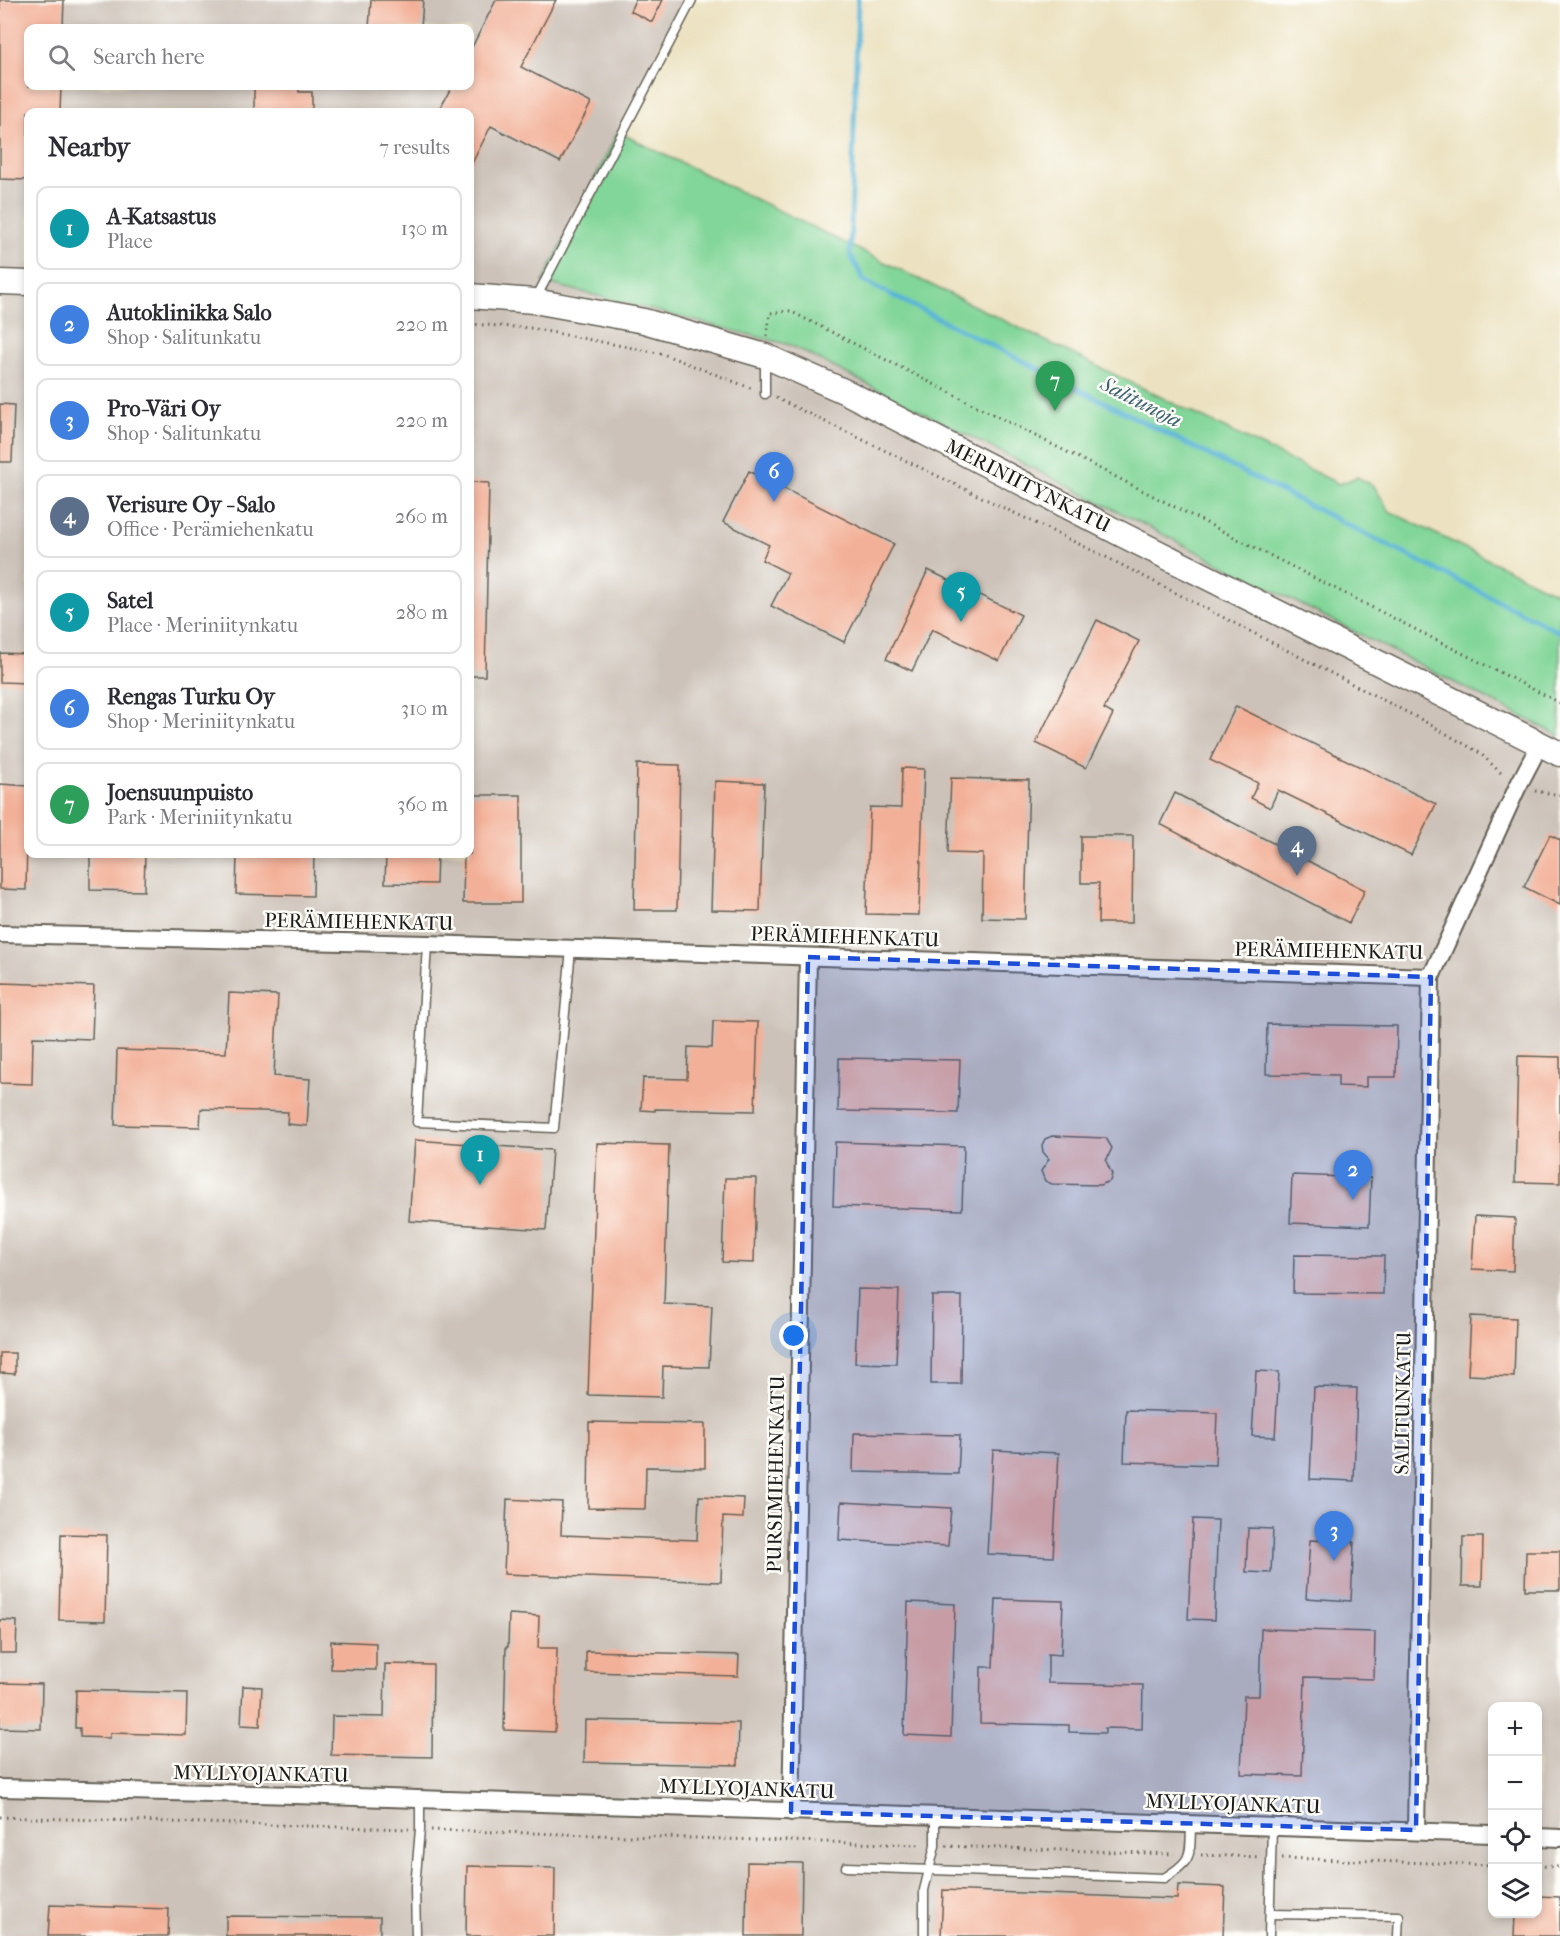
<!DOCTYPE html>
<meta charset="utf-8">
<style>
:root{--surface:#fff;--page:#f2f2f3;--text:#2b2b33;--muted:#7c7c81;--line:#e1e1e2;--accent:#d93025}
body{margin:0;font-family:"IM FELL French Canon",serif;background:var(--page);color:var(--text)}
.controls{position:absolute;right:18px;bottom:18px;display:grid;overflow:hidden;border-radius:12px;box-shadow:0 3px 9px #0003}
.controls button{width:54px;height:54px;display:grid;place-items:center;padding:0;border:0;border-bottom:2px solid var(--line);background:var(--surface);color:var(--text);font:30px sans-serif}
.you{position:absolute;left:794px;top:1336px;width:21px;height:21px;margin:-15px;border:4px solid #fff;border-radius:50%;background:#1a73e8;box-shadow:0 0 0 9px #1a73e833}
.badge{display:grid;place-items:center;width:39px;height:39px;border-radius:50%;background:var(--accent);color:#fff;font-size:20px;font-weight:700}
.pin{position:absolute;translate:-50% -50px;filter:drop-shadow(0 2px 3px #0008)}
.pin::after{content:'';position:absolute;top:32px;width:21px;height:18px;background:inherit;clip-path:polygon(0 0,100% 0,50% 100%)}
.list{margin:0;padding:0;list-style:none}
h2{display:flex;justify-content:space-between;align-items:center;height:78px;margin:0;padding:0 24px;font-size:26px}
h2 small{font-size:20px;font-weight:400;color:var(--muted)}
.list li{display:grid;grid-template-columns:39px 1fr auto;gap:18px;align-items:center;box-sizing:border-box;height:84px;margin:0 12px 12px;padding:0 12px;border:2px solid var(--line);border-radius:12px}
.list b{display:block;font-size:22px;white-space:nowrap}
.list p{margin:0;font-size:20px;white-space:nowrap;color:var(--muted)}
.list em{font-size:20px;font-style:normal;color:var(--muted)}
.icon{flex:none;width:33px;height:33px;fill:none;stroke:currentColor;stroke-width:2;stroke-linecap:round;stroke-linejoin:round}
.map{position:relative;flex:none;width:1560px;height:1936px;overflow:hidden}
.search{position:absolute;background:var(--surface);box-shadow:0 3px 9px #0003;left:24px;top:24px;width:450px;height:66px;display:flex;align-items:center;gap:15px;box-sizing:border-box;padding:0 21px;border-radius:12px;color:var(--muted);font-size:22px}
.panel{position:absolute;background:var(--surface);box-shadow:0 3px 9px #0003;left:24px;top:108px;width:450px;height:750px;border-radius:12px}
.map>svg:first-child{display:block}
.industrial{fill:#ccc2b9;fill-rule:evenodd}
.green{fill:#82d699;stroke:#4f795a;stroke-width:1.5}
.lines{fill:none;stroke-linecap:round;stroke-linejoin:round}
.stream{stroke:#59b4d6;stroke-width:5}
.building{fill:#f3b098}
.service-casing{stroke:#656156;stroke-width:11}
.minor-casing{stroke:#656156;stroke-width:20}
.secondary-casing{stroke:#656156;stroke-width:27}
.path{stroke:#656156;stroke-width:3;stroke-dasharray:1.5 4.5;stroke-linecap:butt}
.service{stroke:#fff;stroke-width:8}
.minor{stroke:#fff;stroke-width:16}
.secondary{stroke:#fff;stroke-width:24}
.marked{fill:#1d4ed8;fill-opacity:0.2;stroke:#1d4ed8;stroke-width:4.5;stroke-dasharray:12 8;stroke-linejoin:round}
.labels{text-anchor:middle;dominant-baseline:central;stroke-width:5;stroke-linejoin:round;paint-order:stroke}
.street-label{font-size:20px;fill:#1c1c1c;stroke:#fdfcf7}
.water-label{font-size:21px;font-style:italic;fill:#376070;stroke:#fdfcf7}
</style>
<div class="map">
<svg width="1560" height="1936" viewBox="0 0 1560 1936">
<rect width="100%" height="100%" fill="#fdfcf7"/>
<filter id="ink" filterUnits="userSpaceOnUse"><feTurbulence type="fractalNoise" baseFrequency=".0167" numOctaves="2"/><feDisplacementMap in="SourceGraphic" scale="12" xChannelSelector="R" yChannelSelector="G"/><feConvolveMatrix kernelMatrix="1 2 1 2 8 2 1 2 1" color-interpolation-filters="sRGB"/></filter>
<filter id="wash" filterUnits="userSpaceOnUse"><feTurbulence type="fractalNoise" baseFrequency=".008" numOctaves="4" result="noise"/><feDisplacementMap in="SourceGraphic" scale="24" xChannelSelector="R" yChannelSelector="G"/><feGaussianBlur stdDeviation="1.35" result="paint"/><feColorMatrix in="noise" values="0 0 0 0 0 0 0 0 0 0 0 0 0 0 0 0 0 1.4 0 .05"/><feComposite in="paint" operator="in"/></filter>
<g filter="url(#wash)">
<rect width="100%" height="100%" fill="#ece2c1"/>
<path class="industrial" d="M0,0h683l-139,282 245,63 771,391v1200h-1560zM28,28h442v58h-442zM28,112h442v742h-442zM1492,1706h46v208h-46z"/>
<polygon class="green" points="618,132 1339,484 1357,477 1374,486 1389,511 1560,595 1560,736 790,345 543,282"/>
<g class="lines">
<polyline class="stream" points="858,0 850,254 864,281 1560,632"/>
</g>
<g id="blocks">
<g class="building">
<polygon points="0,0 64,0 63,28 28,28 28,86 61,86 60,112 28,112 28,180 0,179"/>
<polygon points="371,0 423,0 421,28 369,28"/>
<polygon points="496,0 556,0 521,67 591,103 560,162 491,126 470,167 470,112 438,112 452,86 470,86 470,51"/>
<polygon points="635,0 663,0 652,22 630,11"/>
<polygon points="254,86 299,86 299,92 312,92 312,112 254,112"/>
<polygon points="0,404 14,405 12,462 0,462"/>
<polygon points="749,471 894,544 844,642 771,606 788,573 762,560 769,545 723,522"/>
<polygon points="470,482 489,483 485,676 470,676"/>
<polygon points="928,570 1021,615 999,661 932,629 912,671 886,659"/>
<polygon points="1097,620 1139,641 1104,709 1113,714 1086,768 1036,743"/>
<polygon points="0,653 28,654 28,683 0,682"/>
<polygon points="1236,706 1436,804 1411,855 1278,790 1270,808 1251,798 1258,783 1210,760"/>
<polygon points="637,764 680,765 677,910 634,910"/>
<polygon points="902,768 924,769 919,915 866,914 870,807 901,808"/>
<polygon points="951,778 1029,780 1025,919 982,918 983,854 948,853"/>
<polygon points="715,781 764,783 760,911 711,910"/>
<polygon points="0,784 28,786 26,890 0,889"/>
<polygon points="1175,793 1365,890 1349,923 1160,824"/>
<polygon points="470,795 521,795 521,903 463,903 464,854 470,854"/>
<polygon points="1550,835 1560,840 1560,905 1524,887"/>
<polygon points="1081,836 1133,836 1132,923 1098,923 1099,883 1081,883"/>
<polygon points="90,854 145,854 144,891 90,890"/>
<polygon points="237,854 314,854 313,896 236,894"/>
<polygon points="386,854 437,854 436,884 385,883"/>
<polygon points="0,983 94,986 92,1039 33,1037 32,1084 0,1083"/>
<polygon points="229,993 278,995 274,1076 310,1079 307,1126 287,1124 288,1112 201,1109 200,1127 115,1125 117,1050 226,1053"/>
<polygon points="713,1021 758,1022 755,1111 655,1109 655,1111 641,1110 643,1078 687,1079 688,1047 712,1048"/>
<polygon points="1267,1024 1397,1026 1396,1077 1366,1077 1366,1087 1338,1086 1338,1075 1266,1074"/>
<polygon points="1518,1056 1560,1057 1560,1183 1515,1182"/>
<polygon points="839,1058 960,1060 958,1113 838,1111"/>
<polygon points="1052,1136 1106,1138 1112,1148 1106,1161 1112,1174 1110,1181 1100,1185 1052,1184 1045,1181 1041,1171 1049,1159 1043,1152 1042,1145 1045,1139"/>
<polygon points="415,1140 552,1150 546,1230 409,1221"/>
<polygon points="835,1142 964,1146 962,1210 833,1206"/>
<polygon points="597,1143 669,1145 664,1304 712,1306 709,1367 663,1366 662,1397 588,1395"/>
<polygon points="1292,1175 1371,1178 1369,1226 1290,1223"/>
<polygon points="725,1178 756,1178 754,1263 722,1262"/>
<polygon points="1475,1216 1515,1218 1513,1271 1472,1269"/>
<polygon points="1294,1255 1384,1256 1383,1294 1293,1293"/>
<polygon points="858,1289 899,1290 896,1364 855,1363"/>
<polygon points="932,1296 962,1296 961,1384 931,1384"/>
<polygon points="1471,1316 1516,1318 1514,1377 1468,1375"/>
<polygon points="0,1353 15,1353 15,1374 0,1373"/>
<polygon points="1256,1371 1279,1372 1275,1437 1252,1436"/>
<polygon points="1314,1387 1357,1388 1354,1481 1310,1479"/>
<polygon points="1126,1410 1217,1413 1215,1465 1124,1462"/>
<polygon points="589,1422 705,1424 705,1468 646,1467 645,1509 588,1508"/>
<polygon points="854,1433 960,1435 958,1474 853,1472"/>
<polygon points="993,1450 1059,1453 1053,1557 987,1554"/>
<polygon points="699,1496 744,1498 743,1518 723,1517 721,1582 504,1574 507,1499 562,1502 561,1535 697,1540"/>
<polygon points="841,1502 951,1508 948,1546 839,1540"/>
<polygon points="1193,1519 1218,1520 1214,1620 1188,1619"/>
<polygon points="1248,1528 1273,1529 1271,1573 1246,1572"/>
<polygon points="61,1534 107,1535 105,1621 59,1620"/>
<polygon points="1463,1537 1483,1537 1482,1586 1462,1586"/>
<polygon points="1310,1540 1354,1542 1351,1601 1306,1598"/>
<polygon points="1526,1551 1560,1551 1560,1590 1525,1590"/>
<polygon points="996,1599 1063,1601 1061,1655 1048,1654 1048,1683 1143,1685 1142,1729 1105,1728 1105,1733 1069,1732 1069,1725 980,1723 981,1667 993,1667"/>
<polygon points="908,1602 955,1604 951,1737 904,1735"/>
<polygon points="509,1614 539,1616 538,1648 557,1648 555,1732 504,1730 506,1647 508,1647"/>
<polygon points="0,1620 17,1621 16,1653 0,1653"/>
<polygon points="1261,1629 1375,1632 1374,1679 1305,1677 1302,1776 1241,1774 1244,1696 1259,1696"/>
<polygon points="331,1641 376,1643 376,1670 331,1669"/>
<polygon points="586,1651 739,1655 738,1676 586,1672"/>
<polygon points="385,1664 433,1665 432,1757 331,1755 332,1716 384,1717"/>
<polygon points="0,1683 42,1684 41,1729 0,1728"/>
<polygon points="243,1686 262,1687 260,1726 241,1725"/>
<polygon points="76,1690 187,1693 186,1735 110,1733 110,1738 80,1737 80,1728 75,1728"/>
<polygon points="585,1720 739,1723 738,1765 584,1762"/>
<polygon points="747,1862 802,1863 801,1936 746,1936"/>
<polygon points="467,1866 555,1868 554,1936 466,1936"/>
<polygon points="1178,1885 1225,1887 1223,1936 941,1936 943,1890 1177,1899"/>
<polygon points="1538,1896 1560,1897 1560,1936 1514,1936 1515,1914 1538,1914"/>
<polygon points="50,1905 169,1909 168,1936 48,1936"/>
<polygon points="226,1916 380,1917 380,1936 226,1936"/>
</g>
</g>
</g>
<g filter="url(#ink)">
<use href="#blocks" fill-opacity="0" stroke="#656156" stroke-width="1.5"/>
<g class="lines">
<defs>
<g id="service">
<polyline points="536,298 692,0"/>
<polyline points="765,359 765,394"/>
<polyline points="427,944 417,1122 554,1128 571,949"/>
<path d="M846,1867l318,11c29,-18 26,-22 27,-54"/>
<polyline points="1270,1914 1399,1916 1398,1936"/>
<polyline points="416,1936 415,1887 420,1829 420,1799"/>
<polyline points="924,1936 924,1890 935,1846 935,1816"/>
<polyline points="1269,1936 1272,1827"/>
</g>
<g id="minor">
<polyline points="0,934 427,944 1431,977 1517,788 1540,744"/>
<polyline points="0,1788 295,1795 1492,1834"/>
<polyline points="791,1812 808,957"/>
<polyline points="1416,1830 1431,977"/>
<polyline points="1538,1837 1560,1838"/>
</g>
<g id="secondary">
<polyline points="0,282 28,283"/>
<polyline points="470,296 534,301 644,321 765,356 848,393 1121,534 1560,754"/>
</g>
</defs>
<use href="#service" class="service-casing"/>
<use href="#minor" class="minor-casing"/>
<use href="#secondary" class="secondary-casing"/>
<g class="path">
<polyline points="470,324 530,328 663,354 753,389"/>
<polyline points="767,336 770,313 790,311 1560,703"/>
<polyline points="776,398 1110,559 1422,720 1480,753 1504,776"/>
<polyline points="1535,791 1560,795"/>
<polyline points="0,1817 409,1829"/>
<polyline points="431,1830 922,1845"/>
<polyline points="946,1846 1174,1854"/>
<polyline points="1201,1855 1261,1857"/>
<polyline points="1282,1858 1492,1865"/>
<polyline points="1538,1866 1560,1867"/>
</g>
<use href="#service" class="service"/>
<use href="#minor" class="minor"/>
<use href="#secondary" class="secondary"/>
</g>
</g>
<path class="marked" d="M808,957l623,20 -15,853 -625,-18z"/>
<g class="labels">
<g class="street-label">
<text transform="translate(1028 486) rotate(27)">MERINIITYNKATU</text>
<text transform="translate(359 922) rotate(1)">PERÄMIEHENKATU</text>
<text transform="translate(845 937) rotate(2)">PERÄMIEHENKATU</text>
<text transform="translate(1329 951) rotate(1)">PERÄMIEHENKATU</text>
<text transform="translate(1403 1403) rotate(-89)">SALITUNKATU</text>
<text transform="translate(776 1474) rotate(-89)">PURSIMIEHENKATU</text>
<text transform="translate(261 1774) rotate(1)">MYLLYOJANKATU</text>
<text transform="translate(747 1789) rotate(2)">MYLLYOJANKATU</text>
<text transform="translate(1233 1804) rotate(2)">MYLLYOJANKATU</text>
</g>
<g class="water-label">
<text transform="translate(1141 402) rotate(27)">Salitunoja</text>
</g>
</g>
</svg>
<div class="controls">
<button>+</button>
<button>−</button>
<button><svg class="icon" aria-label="locate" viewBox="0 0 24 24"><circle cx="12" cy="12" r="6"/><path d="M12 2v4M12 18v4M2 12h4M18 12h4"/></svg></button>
<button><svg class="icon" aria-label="layers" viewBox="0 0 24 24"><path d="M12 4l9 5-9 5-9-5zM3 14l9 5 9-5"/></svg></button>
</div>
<div class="you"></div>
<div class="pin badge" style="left:480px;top:1185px;background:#0f9aa8">1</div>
<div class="pin badge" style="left:1353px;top:1200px;background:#3f7fe0">2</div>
<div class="pin badge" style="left:1334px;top:1561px;background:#3f7fe0">3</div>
<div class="pin badge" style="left:1297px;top:876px;background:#5c6f8a">4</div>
<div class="pin badge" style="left:961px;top:622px;background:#0f9aa8">5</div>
<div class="pin badge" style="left:774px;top:502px;background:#3f7fe0">6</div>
<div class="pin badge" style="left:1055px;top:411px;background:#2e9e5b">7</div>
<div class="search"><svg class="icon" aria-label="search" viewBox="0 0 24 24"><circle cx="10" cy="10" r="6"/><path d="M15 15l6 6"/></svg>Search here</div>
<section class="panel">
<h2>Nearby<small>7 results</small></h2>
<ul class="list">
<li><span class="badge" style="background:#0f9aa8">1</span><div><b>A-Katsastus</b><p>Place</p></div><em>130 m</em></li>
<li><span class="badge" style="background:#3f7fe0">2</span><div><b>Autoklinikka Salo</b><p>Shop · Salitunkatu</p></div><em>220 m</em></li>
<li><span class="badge" style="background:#3f7fe0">3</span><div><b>Pro-Väri Oy</b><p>Shop · Salitunkatu</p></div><em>220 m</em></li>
<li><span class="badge" style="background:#5c6f8a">4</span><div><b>Verisure Oy - Salo</b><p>Office · Perämiehenkatu</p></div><em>260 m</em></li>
<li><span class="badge" style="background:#0f9aa8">5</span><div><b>Satel</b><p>Place · Meriniitynkatu</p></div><em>280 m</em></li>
<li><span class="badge" style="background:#3f7fe0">6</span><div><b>Rengas Turku Oy</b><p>Shop · Meriniitynkatu</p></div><em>310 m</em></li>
<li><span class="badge" style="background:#2e9e5b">7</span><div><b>Joensuunpuisto</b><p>Park · Meriniitynkatu</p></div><em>360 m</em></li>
</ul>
</section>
</div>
